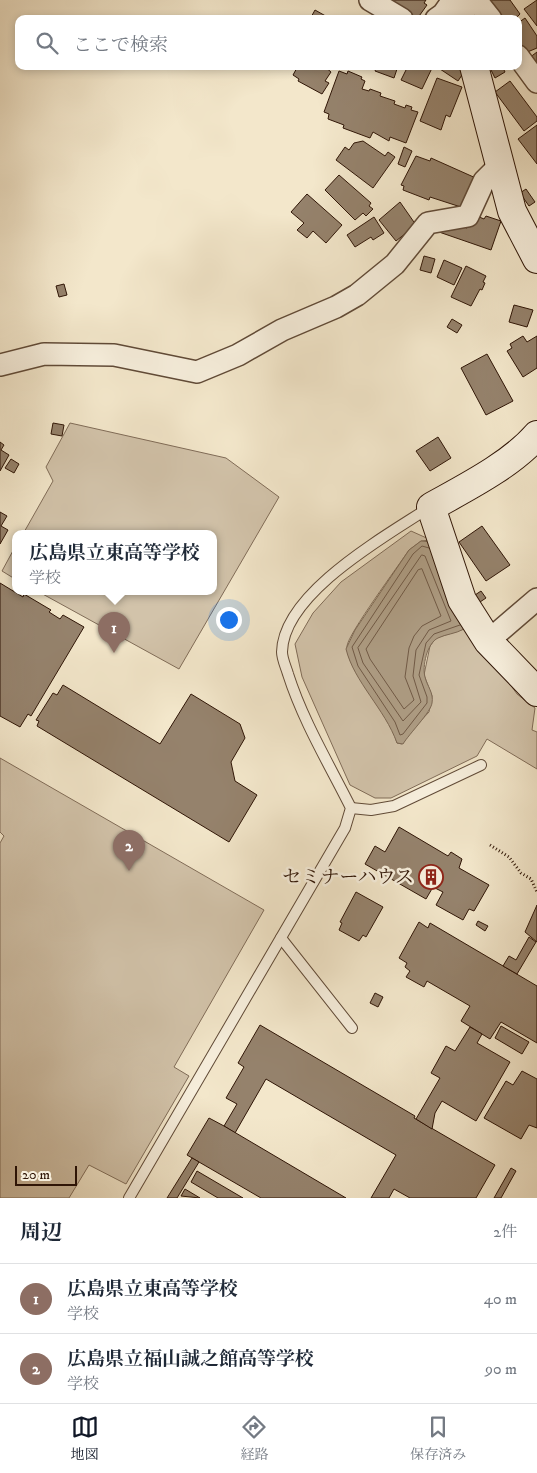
<!DOCTYPE html>
<html lang="ja">
<meta charset="utf-8">
<style>
:root{--surface:#fff;--page:#f6f6f7;--text:#1f2937;--muted:#747a83;--line:#e0e1e3;--accent:#111827}
body{margin:0;font-family:"IM FELL DW Pica","Noto Serif JP",serif;background:var(--page);color:var(--text)}
.scale{position:absolute;left:15px;bottom:12px;width:62px;box-sizing:border-box;padding-left:5px;border:2px solid #2f1506;border-top:0;font-size:14px;line-height:18px;white-space:nowrap;color:#2f1506;-webkit-text-stroke:4px #f7efdd;paint-order:stroke}
.you{position:absolute;left:228px;top:619px;width:18px;height:18px;margin:-12px;border:4px solid #fff;border-radius:50%;background:#1a73e8;box-shadow:0 0 0 8px #1a73e833}
.badge{display:grid;place-items:center;width:32px;height:32px;border-radius:50%;background:var(--accent);color:#fff;font-size:16px;font-weight:700}
.pin{position:absolute;translate:-50% -41px;filter:drop-shadow(0 1px 2px #0008)}
.pin::after{content:'';position:absolute;top:26px;width:18px;height:15px;background:inherit;clip-path:polygon(0 0,100% 0,50% 100%)}
.popup{position:absolute;left:12px;top:530px;width:205px;height:65px;box-sizing:border-box;display:grid;place-content:center;border-radius:10px;background:var(--surface);filter:drop-shadow(0 1px 4px #0005);font-size:16px;white-space:nowrap;color:var(--muted)}
.popup b{font-size:19px;color:var(--text)}
.popup::after{content:'';position:absolute;left:50%;top:100%;margin-left:-10px;border:10px solid transparent;border-top-color:var(--surface)}
.list{margin:0;padding:0;list-style:none}
h2{display:flex;justify-content:space-between;align-items:center;height:65px;margin:0;padding:0 20px;font-size:21px}
h2 small{font-size:16px;font-weight:400;color:var(--muted)}
.list li{display:grid;grid-template-columns:32px 1fr auto;gap:15px;align-items:center;box-sizing:border-box;height:70px;padding:0 20px;border-top:1px solid var(--line)}
.list b{display:block;font-size:19px;white-space:nowrap}
.list p{margin:0;font-size:16px;white-space:nowrap;color:var(--muted)}
.list em{font-size:16px;font-style:normal;color:var(--muted)}
.icon{flex:none;width:28px;height:28px;fill:none;stroke:currentColor;stroke-width:2;stroke-linecap:round;stroke-linejoin:round}
.map{position:relative;flex:none;width:537px;height:1198px;overflow:hidden}
.search{position:absolute;background:var(--surface);box-shadow:0 2px 8px #0003;left:15px;right:15px;top:15px;height:55px;display:flex;align-items:center;gap:12px;box-sizing:border-box;padding:0 18px;border-radius:10px;color:var(--muted);font-size:19px}
.sheet{height:205px;background:var(--surface)}
nav{display:flex;justify-content:space-around;align-items:center;box-sizing:border-box;height:70px;border-top:1px solid var(--line);background:var(--surface);font-size:14px;color:var(--muted)}
nav a{display:grid;justify-items:center;gap:2px}
nav .on{color:var(--accent)}
.map>svg:first-child{display:block}
.green{fill:#d2c3aa;stroke:#806c58}
.water{fill:#b0a088;stroke:#7c6854}
.lines{fill:none;stroke-linecap:round;stroke-linejoin:round}
.shore{stroke:#705a47;stroke-width:1}
.building{fill:#95826c;stroke:#2f1506}
.lane-casing{stroke:#604a37;stroke-width:12}
.street-casing{stroke:#604a37;stroke-width:24}
.secondary-casing{stroke:#2f1506;stroke-width:30}
.path{stroke:#2f1506;stroke-width:3;stroke-dasharray:1 2.5;stroke-linecap:butt}
.lane{stroke:#f7efdd;stroke-width:10}
.street{stroke:#f7efdd;stroke-width:21}
.secondary{stroke:#f7efdd;stroke-width:28}
.labels{text-anchor:middle;dominant-baseline:central;stroke-width:5;stroke-linejoin:round;paint-order:stroke}
.poi-label{font-size:19px;fill:#2f1506;stroke:#f7efdd;text-anchor:end}
</style>
<div class="map">
<svg width="537" height="1198" viewBox="0 0 537 1198">
<rect width="100%" height="100%" fill="#f3e7cb"/>
<filter id="stains"><feTurbulence type="fractalNoise" baseFrequency=".004" numOctaves="4"/><feColorMatrix values="0 0 0 0 .2 0 0 0 0 .09 0 0 0 0 .02 0 0 0 .5 -.17"/></filter>
<radialGradient id="worn" r=".72"><stop offset=".6" stop-color="#630" stop-opacity="0"/><stop offset="1" stop-color="#630" stop-opacity=".3"/></radialGradient>
<g class="green">
<polygon points="70,423 226,458 279,497 179,669 39,592 213,592 213,534 23,534 53,481 46,467"/>
<path d="M411,531l20,9 -10,1 -12,9c-10,15 -61,84 -62,96 0,8 3,15 7,22l37,56 6,19 5,1 12,-16 15,-16 3,-16 -8,-21 6,-29 6,-8 28,-9 3,-6 50,71 18,14 -3,22 5,2v37l-50,-30 -10,17 -86,42h-16l-25,-13 -48,-108 -7,-33 18,-31 28,-31z"/>
<polygon points="15,547 15,579 2,571"/>
<polygon points="0,758 264,910 174,1067 189,1076 126,1184 89,1165 69,1198 0,1198 0,843 4,836 0,832"/>
</g>
<path class="water" d="M421,541l11,1 35,81 -3,6c-9,5 -18,5 -26,9 -11,5 -16,29 -13,39 2,9 9,16 7,26 -1,9 -23,31 -29,41l-6,-1c-12,-34 -43,-61 -51,-94l9,-19 54,-80z"/>
<g class="lines">
<g class="shore">
<polyline points="429,548 422,546 413,554 352,647 358,666 395,722 400,735 403,734 427,703 427,697 419,675 426,643 434,634 460,625"/>
<polygon points="422,555 425,556 451,621 429,630 416,650 413,676 421,702 403,721 363,663 358,648"/>
<polygon points="422,569 441,616 422,626 414,636 409,648 405,677 414,700 404,709 370,659 366,649 418,570"/>
</g>
</g>
<g class="building">
<polygon points="386,0 426,0 424,3 427,5 417,19 414,16 413,18"/>
<polygon points="490,0 510,0 520,14 517,17 519,19 500,19 488,2"/>
<polygon points="537,0 537,26 524,9"/>
<polygon points="315,10 331,19 310,19"/>
<polygon points="525,18 537,36 537,48 525,53 518,44 518,23"/>
<polygon points="537,52 537,68 529,58"/>
<polygon points="298,66 324,66 331,72 325,81 329,83 322,94 298,81 299,79 293,75"/>
<polygon points="377,66 398,66 394,78 375,71"/>
<polygon points="408,66 433,66 422,89 401,80"/>
<polygon points="442,66 462,66 464,72 458,81 440,69"/>
<polygon points="489,66 502,66 505,72 495,78"/>
<polygon points="339,71 347,74 348,71 362,77 361,79 365,81 362,89 369,91 370,89 381,93 380,96 395,101 394,104 405,108 406,105 412,107 411,110 418,112 406,143 390,137 389,141 373,132 370,138 343,128 344,125 328,119 329,114 324,112"/>
<polygon points="437,78 462,87 450,117 446,115 441,130 420,121"/>
<polygon points="510,81 537,117 537,121 524,131 495,92"/>
<polygon points="537,125 537,164 518,139"/>
<polygon points="363,141 385,156 388,152 395,157 373,188 336,160 345,147 349,150 354,143"/>
<polygon points="404,147 412,151 405,167 398,164"/>
<polygon points="416,156 430,161 431,158 478,179 467,209 430,197 429,200 403,190 404,186 401,185"/>
<polygon points="339,175 371,203 369,206 373,209 366,216 363,213 355,220 325,190"/>
<polygon points="526,189 535,202 529,206 520,193"/>
<polygon points="307,194 342,225 326,243 313,231 307,238 297,230 304,223 291,212"/>
<polygon points="400,202 416,225 396,241 379,220"/>
<polygon points="477,216 484,219 486,216 501,221 491,250 439,232 455,224 467,228 469,222"/>
<polygon points="374,217 384,233 373,240 371,237 355,247 347,235"/>
<polygon points="424,256 435,259 431,273 420,270"/>
<polygon points="444,260 462,268 454,285 437,277"/>
<polygon points="466,266 486,276 483,282 485,283 482,290 480,289 471,306 451,297"/>
<polygon points="64,284 67,295 59,297 56,286"/>
<polygon points="514,305 533,310 527,327 509,322"/>
<polygon points="452,319 462,325 457,333 447,327"/>
<polygon points="523,336 527,342 537,336 537,368 523,377 507,351 512,348 510,344"/>
<polygon points="487,354 513,401 486,415 461,368"/>
<polygon points="53,423 64,425 62,436 51,434"/>
<polygon points="438,437 451,458 430,471 416,451"/>
<polygon points="0,442 4,445 1,450 9,455 0,471"/>
<polygon points="11,459 19,464 14,473 5,468"/>
<polygon points="0,512 7,516 1,526 8,530 0,544"/>
<polygon points="482,526 510,565 486,581 459,542"/>
<polygon points="0,583 23,597 24,594 51,610 49,612 60,619 63,615 84,627 31,716 28,714 20,727 0,716"/>
<polygon points="481,591 486,598 480,602 475,595"/>
<polygon points="63,685 160,744 191,694 240,724 245,738 231,762 235,781 257,795 229,842 37,726 39,721 36,720 53,693 57,695"/>
<polygon points="399,827 448,856 451,852 462,859 459,868 489,885 474,911 469,909 463,920 436,905 443,892 433,887 426,899 365,864 375,846 385,852"/>
<polygon points="356,892 383,907 366,937 363,935 359,941 339,930 342,923 340,922"/>
<polygon points="537,905 537,942 525,932"/>
<polygon points="478,921 488,926 485,931 476,925"/>
<polygon points="419,922 428,928 430,923 537,986 537,1043 501,1022 490,1039 461,1021 470,1006 427,981 424,987 406,977 410,971 405,967 407,963 399,958"/>
<polygon points="529,937 536,942 517,974 503,966 509,956 516,960"/>
<polygon points="375,993 383,997 378,1007 370,1003"/>
<polygon points="260,1025 415,1116 414,1118 495,1165 476,1198 410,1198 394,1189 389,1198 371,1198 396,1155 266,1079 235,1133 224,1126 237,1104 226,1098 244,1067 238,1063"/>
<polygon points="501,1026 529,1042 522,1054 495,1038"/>
<polygon points="470,1027 482,1034 477,1043 510,1062 476,1121 442,1101 435,1113 432,1129 416,1119 440,1078 431,1073 446,1046 455,1051"/>
<polygon points="522,1071 537,1079 537,1128 529,1125 521,1139 484,1118 506,1081 513,1085"/>
<polygon points="209,1118 224,1126 346,1198 261,1198 199,1162 187,1155"/>
<polygon points="192,1158 199,1162 177,1198 167,1198"/>
<polygon points="511,1168 516,1171 501,1198 494,1198"/>
<polygon points="197,1171 243,1198 218,1198 191,1182"/>
<polygon points="185,1189 200,1198 181,1196"/>
</g>
<g class="lines">
<defs>
<g id="lane">
<polyline points="351,808 371,810 394,806 481,765"/>
<polyline points="281,938 352,1028"/>
<path d="M129,1198l216,-370 6,-20c-22,-44 -48,-87 -63,-134 -2,-7 -6,-15 -6,-22 1,-59 104,-116 148,-145"/>
</g>
<g id="street">
<polyline points="370,0 402,19"/>
<polyline points="476,0 491,19"/>
<polyline points="436,19 443,14 453,0"/>
<polyline points="518,56 537,82"/>
<polyline points="0,365 44,354 114,355 197,372 238,355 282,330 336,307 357,295 395,264 428,223 468,216 484,181 500,165"/>
<polyline points="488,641 537,599"/>
</g>
<g id="secondary">
<polyline points="457,0 461,19"/>
<polyline points="474,66 512,211 537,259"/>
<path d="M537,435c-26,30 -72,53 -106,72l31,93 26,41 49,51"/>
</g>
</defs>
<use href="#lane" class="lane-casing"/>
<use href="#street" class="street-casing"/>
<use href="#secondary" class="secondary-casing"/>
<polyline class="path" points="490,845 509,857 521,873 531,879 537,892"/>
<use href="#lane" class="lane"/>
<use href="#street" class="street"/>
<use href="#secondary" class="secondary"/>
</g>
<defs>
<symbol id="building-ring" viewBox="-11 -11 22 22"><circle r="9.5" fill="#f7efdd" stroke="#8f2418" stroke-width="1.5"/><path d="M-4-6H4V6H1V3H-1V6H-4ZM-2.5-4.3h1.7v1.8h-1.7ZM.8-4.3h1.7v1.8H.8ZM-2.5-1h1.7V.8h-1.7ZM.8-1h1.7V.8H.8Z" fill="#8f2418"/></symbol>
</defs>
<g fill-rule="evenodd">
<use href="#building-ring" x="417" y="863" width="28" height="28"/>
</g>
<g class="labels">
<g class="poi-label">
<text x="414" y="877">セミナーハウス</text>
</g>
</g>
<rect width="100%" height="100%" filter="url(#stains)"/>
<rect width="100%" height="100%" fill="url(#worn)"/>
</svg>
<div class="scale">20 m</div>
<div class="you"></div>
<div class="pin badge" style="left:114px;top:653px;background:#8d6e63">1</div>
<div class="popup"><b>広島県立東高等学校</b>学校</div>
<div class="pin badge" style="left:129px;top:871px;background:#8d6e63">2</div>
<div class="search"><svg class="icon" aria-label="search" viewBox="0 0 24 24"><circle cx="10" cy="10" r="6"/><path d="M15 15l6 6"/></svg>ここで検索</div>
</div>
<section class="sheet">
<h2>周辺<small>2件</small></h2>
<ul class="list">
<li><span class="badge" style="background:#8d6e63">1</span><div><b>広島県立東高等学校</b><p>学校</p></div><em>40 m</em></li>
<li><span class="badge" style="background:#8d6e63">2</span><div><b>広島県立福山誠之館高等学校</b><p>学校</p></div><em>90 m</em></li>
</ul>
</section>
<nav>
<a class="on"><svg class="icon" aria-label="map" viewBox="0 0 24 24"><path d="M3 6l6-2 6 2 6-2v14l-6 2-6-2-6 2zM9 4v14M15 6v14"/></svg>地図</a>
<a><svg class="icon" aria-label="directions" viewBox="0 0 24 24"><path d="M12 3l9 9-9 9-9-9zM9 14v-3h6M13 9l2 2-2 2"/></svg>経路</a>
<a><svg class="icon" aria-label="saved" viewBox="0 0 24 24"><path d="M7 4h10v16l-5-4-5 4z"/></svg>保存済み</a>
</nav>
